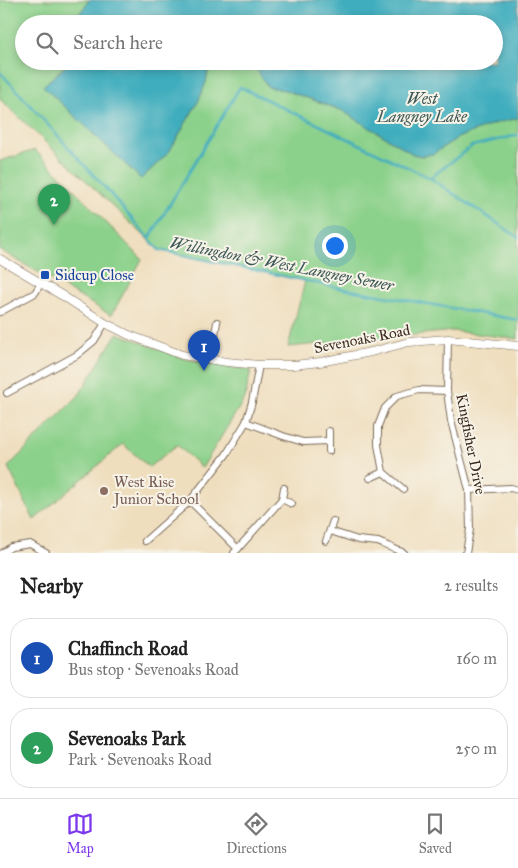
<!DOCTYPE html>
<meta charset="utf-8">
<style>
:root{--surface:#fff;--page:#f2f2f2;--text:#222;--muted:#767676;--line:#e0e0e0;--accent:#7c3aed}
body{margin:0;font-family:"IM FELL Great Primer",serif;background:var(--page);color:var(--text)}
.you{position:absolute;left:334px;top:245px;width:18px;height:18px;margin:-12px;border:4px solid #fff;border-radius:50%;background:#1a73e8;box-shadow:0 0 0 8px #1a73e833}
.badge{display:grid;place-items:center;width:32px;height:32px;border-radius:50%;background:var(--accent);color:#fff;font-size:16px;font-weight:700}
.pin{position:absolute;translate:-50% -41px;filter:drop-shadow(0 1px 2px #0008)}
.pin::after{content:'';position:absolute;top:26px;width:18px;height:15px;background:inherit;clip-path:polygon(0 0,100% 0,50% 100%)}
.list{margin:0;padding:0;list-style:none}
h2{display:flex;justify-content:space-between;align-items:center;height:65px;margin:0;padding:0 20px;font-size:21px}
h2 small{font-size:16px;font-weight:400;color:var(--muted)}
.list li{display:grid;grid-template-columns:32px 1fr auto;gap:15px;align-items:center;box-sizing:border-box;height:80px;margin:0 10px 10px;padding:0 10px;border:1px solid var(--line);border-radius:20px}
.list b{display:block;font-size:19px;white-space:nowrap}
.list p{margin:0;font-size:16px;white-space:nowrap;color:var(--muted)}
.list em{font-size:16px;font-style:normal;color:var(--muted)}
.icon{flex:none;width:28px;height:28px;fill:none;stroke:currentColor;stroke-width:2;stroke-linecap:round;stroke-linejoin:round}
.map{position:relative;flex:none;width:518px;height:553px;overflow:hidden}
.search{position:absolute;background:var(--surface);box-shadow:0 2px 8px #0003;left:15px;right:15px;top:15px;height:55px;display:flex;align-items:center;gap:12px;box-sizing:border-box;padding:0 18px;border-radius:28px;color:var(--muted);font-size:19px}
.sheet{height:245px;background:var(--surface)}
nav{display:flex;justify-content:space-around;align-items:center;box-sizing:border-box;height:70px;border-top:1px solid var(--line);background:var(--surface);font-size:14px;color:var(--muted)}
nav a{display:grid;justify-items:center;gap:2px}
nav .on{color:var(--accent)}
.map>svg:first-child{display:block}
.green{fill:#8cd18b;stroke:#647e54}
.water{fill:#40adbe;stroke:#3e6c6e}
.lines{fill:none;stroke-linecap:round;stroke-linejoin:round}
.stream{stroke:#40adbe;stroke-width:2.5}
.minor-casing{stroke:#7a6956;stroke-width:8}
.tertiary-casing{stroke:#7a6956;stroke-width:9}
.minor{stroke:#fff;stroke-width:6}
.tertiary{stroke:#fff;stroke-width:8}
.transit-dot{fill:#1a4fb4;stroke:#f7f3e8;stroke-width:2}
.education-dot{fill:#8d6e63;stroke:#f7f3e8;stroke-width:2}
.labels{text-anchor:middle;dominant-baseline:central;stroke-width:4;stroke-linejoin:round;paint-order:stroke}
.transit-label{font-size:15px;fill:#164399;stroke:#f7f3e8;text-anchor:start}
.street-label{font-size:15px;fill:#3b2a1e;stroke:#f7f3e8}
.education-label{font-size:15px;fill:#785e54;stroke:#f7f3e8;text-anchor:start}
.water-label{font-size:16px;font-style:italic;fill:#3d5856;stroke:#f7f3e8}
</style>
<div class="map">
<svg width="518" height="553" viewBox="0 0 518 553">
<rect width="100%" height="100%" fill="#f7f3e8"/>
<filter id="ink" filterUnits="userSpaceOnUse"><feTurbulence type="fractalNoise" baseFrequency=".02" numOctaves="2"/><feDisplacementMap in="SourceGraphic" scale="10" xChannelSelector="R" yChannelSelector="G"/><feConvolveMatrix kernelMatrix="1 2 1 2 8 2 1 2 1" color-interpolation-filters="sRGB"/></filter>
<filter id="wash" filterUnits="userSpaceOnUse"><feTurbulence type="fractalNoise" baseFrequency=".0096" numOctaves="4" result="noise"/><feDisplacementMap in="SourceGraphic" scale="20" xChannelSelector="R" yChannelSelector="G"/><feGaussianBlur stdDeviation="1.12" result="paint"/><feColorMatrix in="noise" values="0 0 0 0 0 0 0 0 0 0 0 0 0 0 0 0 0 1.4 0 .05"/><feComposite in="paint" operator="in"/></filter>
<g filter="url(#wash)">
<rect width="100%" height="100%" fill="#efdebe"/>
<g class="green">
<polygon points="0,0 89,0 76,19 74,24 24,24 24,61 68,61 68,63 43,86 141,179 169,152 199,100 206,82 210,61 254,61 253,64 268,87 285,90 341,110 413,154 422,156 433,154 457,138 493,124 518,110 518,339 454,331 288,347 305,281 159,250 0,99"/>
<polygon points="35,150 142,259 115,309 114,309 111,315 0,250 0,161"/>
<polygon points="117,333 185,359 251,370 245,398 202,468 177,445 149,467 123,444 34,520 8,467 79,395"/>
</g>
<g class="water">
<polygon points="89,0 518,0 518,118 493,124 457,138 433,154 422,156 413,154 341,110 285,90 268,87 253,64 254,61 494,61 494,24 74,24 76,19"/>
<polygon points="68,61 210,61 206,82 199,100 169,152 141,179 43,86 68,64"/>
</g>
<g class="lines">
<g class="stream">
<polyline points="0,72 108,191 159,250 345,289 518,320"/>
<polyline points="430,178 472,146 518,135"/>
<polyline points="149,239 240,87 430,178 518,237"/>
</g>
</g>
</g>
<g filter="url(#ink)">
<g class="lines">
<defs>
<g id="minor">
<polyline points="0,312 35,293 41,283"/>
<polyline points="448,339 447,391 451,421 469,490 470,529 466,553"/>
<polyline points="211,360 217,322"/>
<polyline points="7,393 77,355 94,341 105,323"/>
<polyline points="246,422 283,436 303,442 329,441"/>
<polyline points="329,451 329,431"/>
<polyline points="370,478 383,472"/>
<polyline points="403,489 383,472 378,445 378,426 385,408 397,396 419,390 447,391"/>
<polyline points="469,490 511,488 518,490"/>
<polyline points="282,499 292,504"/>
<polyline points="190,501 238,549"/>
<polyline points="330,531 358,540 378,542 404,553"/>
<polyline points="145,541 190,501 226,455 246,422 252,402 259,365"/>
<polyline points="326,541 333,521"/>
<polyline points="2,553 11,547 30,544 46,553"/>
<polyline points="234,553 282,499 284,488"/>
</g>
<polyline id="tertiary" points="0,259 63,296 105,323 129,335 182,355 227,362 259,365 294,365 320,362 371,352 409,342 448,339 518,346"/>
</defs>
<use href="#minor" class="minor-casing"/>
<use href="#tertiary" class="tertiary-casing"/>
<use href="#minor" class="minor"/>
<use href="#tertiary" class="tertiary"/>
</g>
</g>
<rect class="transit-dot" x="40" y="270" width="10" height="10" rx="2.5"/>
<circle class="education-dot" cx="104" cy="491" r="5"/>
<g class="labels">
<g class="transit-label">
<text x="55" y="275">Sidcup Close</text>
</g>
<g class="street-label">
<text transform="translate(362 339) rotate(-11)">Sevenoaks Road</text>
<text transform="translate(471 444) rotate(79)">Kingfisher Drive</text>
</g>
<g class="education-label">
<text x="114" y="482">West Rise<tspan x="114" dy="17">Junior School</tspan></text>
</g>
<g class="water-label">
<text x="422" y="98">West<tspan x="422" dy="18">Langney Lake</tspan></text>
<text transform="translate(282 264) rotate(11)">Willingdon &amp; West Langney Sewer</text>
</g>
</g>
</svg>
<div class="you"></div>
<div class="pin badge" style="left:204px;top:371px;background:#1a4fb4">1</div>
<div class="pin badge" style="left:54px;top:225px;background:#2e9e5b">2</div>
<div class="search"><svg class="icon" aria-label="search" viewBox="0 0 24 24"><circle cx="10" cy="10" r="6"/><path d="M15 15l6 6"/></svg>Search here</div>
</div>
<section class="sheet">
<h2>Nearby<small>2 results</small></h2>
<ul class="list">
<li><span class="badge" style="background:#1a4fb4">1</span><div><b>Chaffinch Road</b><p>Bus stop · Sevenoaks Road</p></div><em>160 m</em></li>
<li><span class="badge" style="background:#2e9e5b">2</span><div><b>Sevenoaks Park</b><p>Park · Sevenoaks Road</p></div><em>250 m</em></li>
</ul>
</section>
<nav>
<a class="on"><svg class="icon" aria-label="map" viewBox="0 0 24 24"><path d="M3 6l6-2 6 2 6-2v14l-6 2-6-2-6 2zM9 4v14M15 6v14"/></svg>Map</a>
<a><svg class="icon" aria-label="directions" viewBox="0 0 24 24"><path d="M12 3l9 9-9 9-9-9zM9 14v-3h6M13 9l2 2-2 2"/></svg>Directions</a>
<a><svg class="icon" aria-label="saved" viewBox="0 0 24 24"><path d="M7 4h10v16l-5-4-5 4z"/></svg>Saved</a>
</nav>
